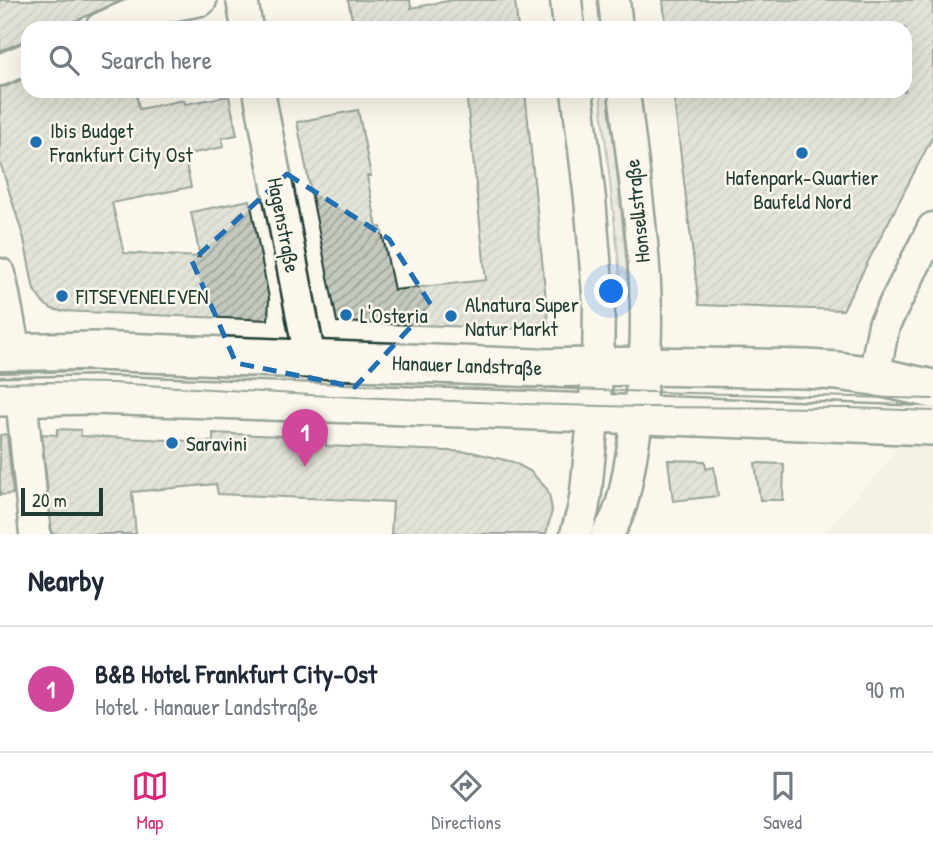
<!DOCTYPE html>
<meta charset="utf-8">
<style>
:root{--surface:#fff;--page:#f2f2f3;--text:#1f2937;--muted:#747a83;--line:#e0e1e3;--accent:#db2777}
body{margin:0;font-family:"Patrick Hand",sans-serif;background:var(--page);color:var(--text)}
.scale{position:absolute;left:21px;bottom:18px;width:82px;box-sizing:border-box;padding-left:7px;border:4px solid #1f3d34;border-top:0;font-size:19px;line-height:24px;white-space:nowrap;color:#1f3d34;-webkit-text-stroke:5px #fbf7ec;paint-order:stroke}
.you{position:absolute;left:612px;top:292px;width:24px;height:24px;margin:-18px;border:5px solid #fff;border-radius:50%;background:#1a73e8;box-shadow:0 0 0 10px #1a73e833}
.badge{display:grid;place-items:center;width:46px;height:46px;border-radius:50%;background:var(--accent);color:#fff;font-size:23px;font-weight:700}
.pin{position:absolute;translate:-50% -58px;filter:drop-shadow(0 2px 4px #0008)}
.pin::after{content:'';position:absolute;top:37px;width:24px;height:21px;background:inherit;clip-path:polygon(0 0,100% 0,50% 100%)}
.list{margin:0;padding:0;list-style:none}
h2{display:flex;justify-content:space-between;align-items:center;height:91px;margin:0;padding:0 28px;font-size:30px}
h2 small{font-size:23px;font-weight:400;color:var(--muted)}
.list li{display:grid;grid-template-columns:46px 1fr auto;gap:21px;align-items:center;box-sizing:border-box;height:126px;padding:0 28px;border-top:2px solid var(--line)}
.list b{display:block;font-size:26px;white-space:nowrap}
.list p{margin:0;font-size:23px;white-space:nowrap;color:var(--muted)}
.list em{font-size:23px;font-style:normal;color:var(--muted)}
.icon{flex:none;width:38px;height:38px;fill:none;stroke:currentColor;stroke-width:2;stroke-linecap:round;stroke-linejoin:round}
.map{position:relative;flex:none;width:933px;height:534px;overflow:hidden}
.search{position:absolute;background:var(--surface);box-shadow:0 7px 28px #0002;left:21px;right:21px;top:21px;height:77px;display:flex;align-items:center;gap:18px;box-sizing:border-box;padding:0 24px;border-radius:21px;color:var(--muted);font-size:26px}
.sheet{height:217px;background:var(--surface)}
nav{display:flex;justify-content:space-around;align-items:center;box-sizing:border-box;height:98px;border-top:2px solid var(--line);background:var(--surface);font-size:19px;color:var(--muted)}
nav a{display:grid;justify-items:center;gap:4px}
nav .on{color:var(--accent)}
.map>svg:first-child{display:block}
.built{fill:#eae9de}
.grass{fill:url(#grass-tufts);stroke:#7d8c82;stroke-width:2}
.building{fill:url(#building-hatch);stroke:#1f3d34;stroke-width:2}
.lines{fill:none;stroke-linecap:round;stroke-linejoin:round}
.minor-casing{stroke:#1f3d34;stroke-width:35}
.major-casing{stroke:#1f3d34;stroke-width:42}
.minor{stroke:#fbf7ec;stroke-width:30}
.major{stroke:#fbf7ec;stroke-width:37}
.tram{stroke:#1f3d34;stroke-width:2}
.marked{fill:none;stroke:#1f6fb2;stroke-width:5;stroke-dasharray:14 9;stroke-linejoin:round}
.poi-dot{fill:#1f6fb2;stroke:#fbf7ec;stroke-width:2.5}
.labels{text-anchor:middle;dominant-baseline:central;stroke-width:5;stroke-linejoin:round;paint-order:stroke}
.poi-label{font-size:21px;fill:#1f3d34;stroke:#fbf7ec;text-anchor:start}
.street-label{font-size:21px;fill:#1f3d34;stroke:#fbf7ec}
</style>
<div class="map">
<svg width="933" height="534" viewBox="0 0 933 534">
<defs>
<pattern id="grass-tufts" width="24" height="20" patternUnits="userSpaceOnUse" patternTransform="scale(1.75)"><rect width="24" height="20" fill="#dbdcd1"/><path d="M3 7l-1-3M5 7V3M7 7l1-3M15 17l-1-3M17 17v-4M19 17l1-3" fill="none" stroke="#bcbeb4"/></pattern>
<pattern id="building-hatch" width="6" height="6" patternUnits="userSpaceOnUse" patternTransform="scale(1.75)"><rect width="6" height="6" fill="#c4c9be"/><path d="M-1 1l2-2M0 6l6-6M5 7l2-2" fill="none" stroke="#9fa49b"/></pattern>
</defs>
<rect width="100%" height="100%" fill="#fbf7ec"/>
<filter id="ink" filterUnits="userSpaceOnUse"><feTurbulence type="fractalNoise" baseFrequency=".0143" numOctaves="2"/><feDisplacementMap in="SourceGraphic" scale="14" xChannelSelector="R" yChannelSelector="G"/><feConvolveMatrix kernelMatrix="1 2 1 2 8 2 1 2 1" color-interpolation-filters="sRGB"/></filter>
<g filter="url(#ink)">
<polygon class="built" points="933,403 933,534 823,534 886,463"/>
<polygon class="grass" points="600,91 608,91 627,268 629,295 621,296 619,264"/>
<g class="building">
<polygon points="0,0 122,0 60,28 28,28 28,41 21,42 0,51"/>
<polygon points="348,0 410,0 411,8 453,0 515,0 518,28 354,28"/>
<polygon points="663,0 933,0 933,136 843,310 699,305 673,91 905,91 905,28 666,28"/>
<polygon points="28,77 28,91 136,91 139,109 184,100 185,104 229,96 237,135 222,138 224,147 184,155 191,187 112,203 124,253 200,257 191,212 250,200 269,298 268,320 61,311 52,309 43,303 34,290 24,239 0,162 0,87 7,86"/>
<polygon points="466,91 525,91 549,330 337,322 297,122 358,110 371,176 367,176 377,228 381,227 394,290 486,280"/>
<polygon points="57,429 81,430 81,436 213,442 213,433 326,438 326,446 472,452 513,462 530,471 547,489 550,498 552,511 546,534 391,534 393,502 218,494 216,484 132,492 136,534 52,534 42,434 57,435"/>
<polygon points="7,434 13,494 0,495 0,435"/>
<polygon points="668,460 705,461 706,469 714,467 718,496 673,501"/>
<polygon points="755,463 784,464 783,500 760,500"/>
</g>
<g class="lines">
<defs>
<g id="minor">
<polyline points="242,0 247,28"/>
<polyline points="566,0 569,28"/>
<polyline points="614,0 617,28"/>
<polyline points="101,28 138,12 201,0"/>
<polyline points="0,70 28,58"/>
<polyline points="259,91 310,359"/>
<polyline points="0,274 15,352"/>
<polyline points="874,376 884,325 933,228"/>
<polyline points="21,396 35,534"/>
<polyline points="576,534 583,510 586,492 598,367 599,307 590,199 577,91"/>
<path d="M607,534c16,-21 19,-50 24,-76 5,-30 10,-60 13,-90 8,-90 -10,-187 -20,-277"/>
</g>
<g id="major">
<polyline points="0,353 93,351 537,368 644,366 806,369 837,371 874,376 933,389"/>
<polyline points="0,397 93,395 328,403 933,426"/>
</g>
</defs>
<use href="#minor" class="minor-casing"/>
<use href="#major" class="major-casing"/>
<use href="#minor" class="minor"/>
<use href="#major" class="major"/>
<g class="tram">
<polyline points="0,371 76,370 650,392 933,399"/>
<polyline points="0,383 45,382 113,383 310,395 524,404 641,407 850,408 933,411"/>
</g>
</g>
</g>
<path d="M0 0H933V534H0ZM287,174l102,65 42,66 -76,82 -119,-24 -44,-102z" fill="#fbf7ec" fill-opacity=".55" fill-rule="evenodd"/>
<path class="marked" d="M287,174l102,65 42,66 -76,82 -119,-24 -44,-102z"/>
<g class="poi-dot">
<circle cx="36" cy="142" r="7"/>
<circle cx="802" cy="153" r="7"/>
<circle cx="62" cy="296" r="7"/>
<circle cx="346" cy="315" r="7"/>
<circle cx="451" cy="316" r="7"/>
<circle cx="172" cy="443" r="7"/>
</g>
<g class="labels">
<g class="poi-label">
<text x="50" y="130">Ibis Budget<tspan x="50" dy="24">Frankfurt City Ost</tspan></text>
<text x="802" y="177" text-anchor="middle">Hafenpark-Quartier<tspan x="802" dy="24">Baufeld Nord</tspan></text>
<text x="76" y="296">FITSEVENELEVEN</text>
<text x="465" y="304">Alnatura Super<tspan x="465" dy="24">Natur Markt</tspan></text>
<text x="360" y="315">L'Osteria</text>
<text x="186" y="443">Saravini</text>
</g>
<g class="street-label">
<text transform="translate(637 211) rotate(-96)">Honsellstraße</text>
<text transform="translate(284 225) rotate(79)">Hagenstraße</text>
<text transform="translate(467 365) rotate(2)">Hanauer Landstraße</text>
</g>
</g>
</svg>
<div class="scale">20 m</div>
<div class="you"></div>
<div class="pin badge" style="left:305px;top:467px;background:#d1479c">1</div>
<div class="search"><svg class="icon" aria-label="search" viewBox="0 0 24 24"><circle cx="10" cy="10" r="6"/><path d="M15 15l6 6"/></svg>Search here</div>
</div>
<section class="sheet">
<h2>Nearby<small></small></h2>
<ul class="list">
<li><span class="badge" style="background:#d1479c">1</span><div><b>B&amp;B Hotel Frankfurt City-Ost</b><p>Hotel · Hanauer Landstraße</p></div><em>90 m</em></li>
</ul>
</section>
<nav>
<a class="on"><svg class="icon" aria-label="map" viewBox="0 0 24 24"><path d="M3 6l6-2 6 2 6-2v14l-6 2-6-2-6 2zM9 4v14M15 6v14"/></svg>Map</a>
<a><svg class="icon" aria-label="directions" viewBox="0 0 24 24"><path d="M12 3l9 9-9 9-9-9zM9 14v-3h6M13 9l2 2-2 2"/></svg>Directions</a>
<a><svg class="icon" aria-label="saved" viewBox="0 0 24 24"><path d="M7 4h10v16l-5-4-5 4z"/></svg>Saved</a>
</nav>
